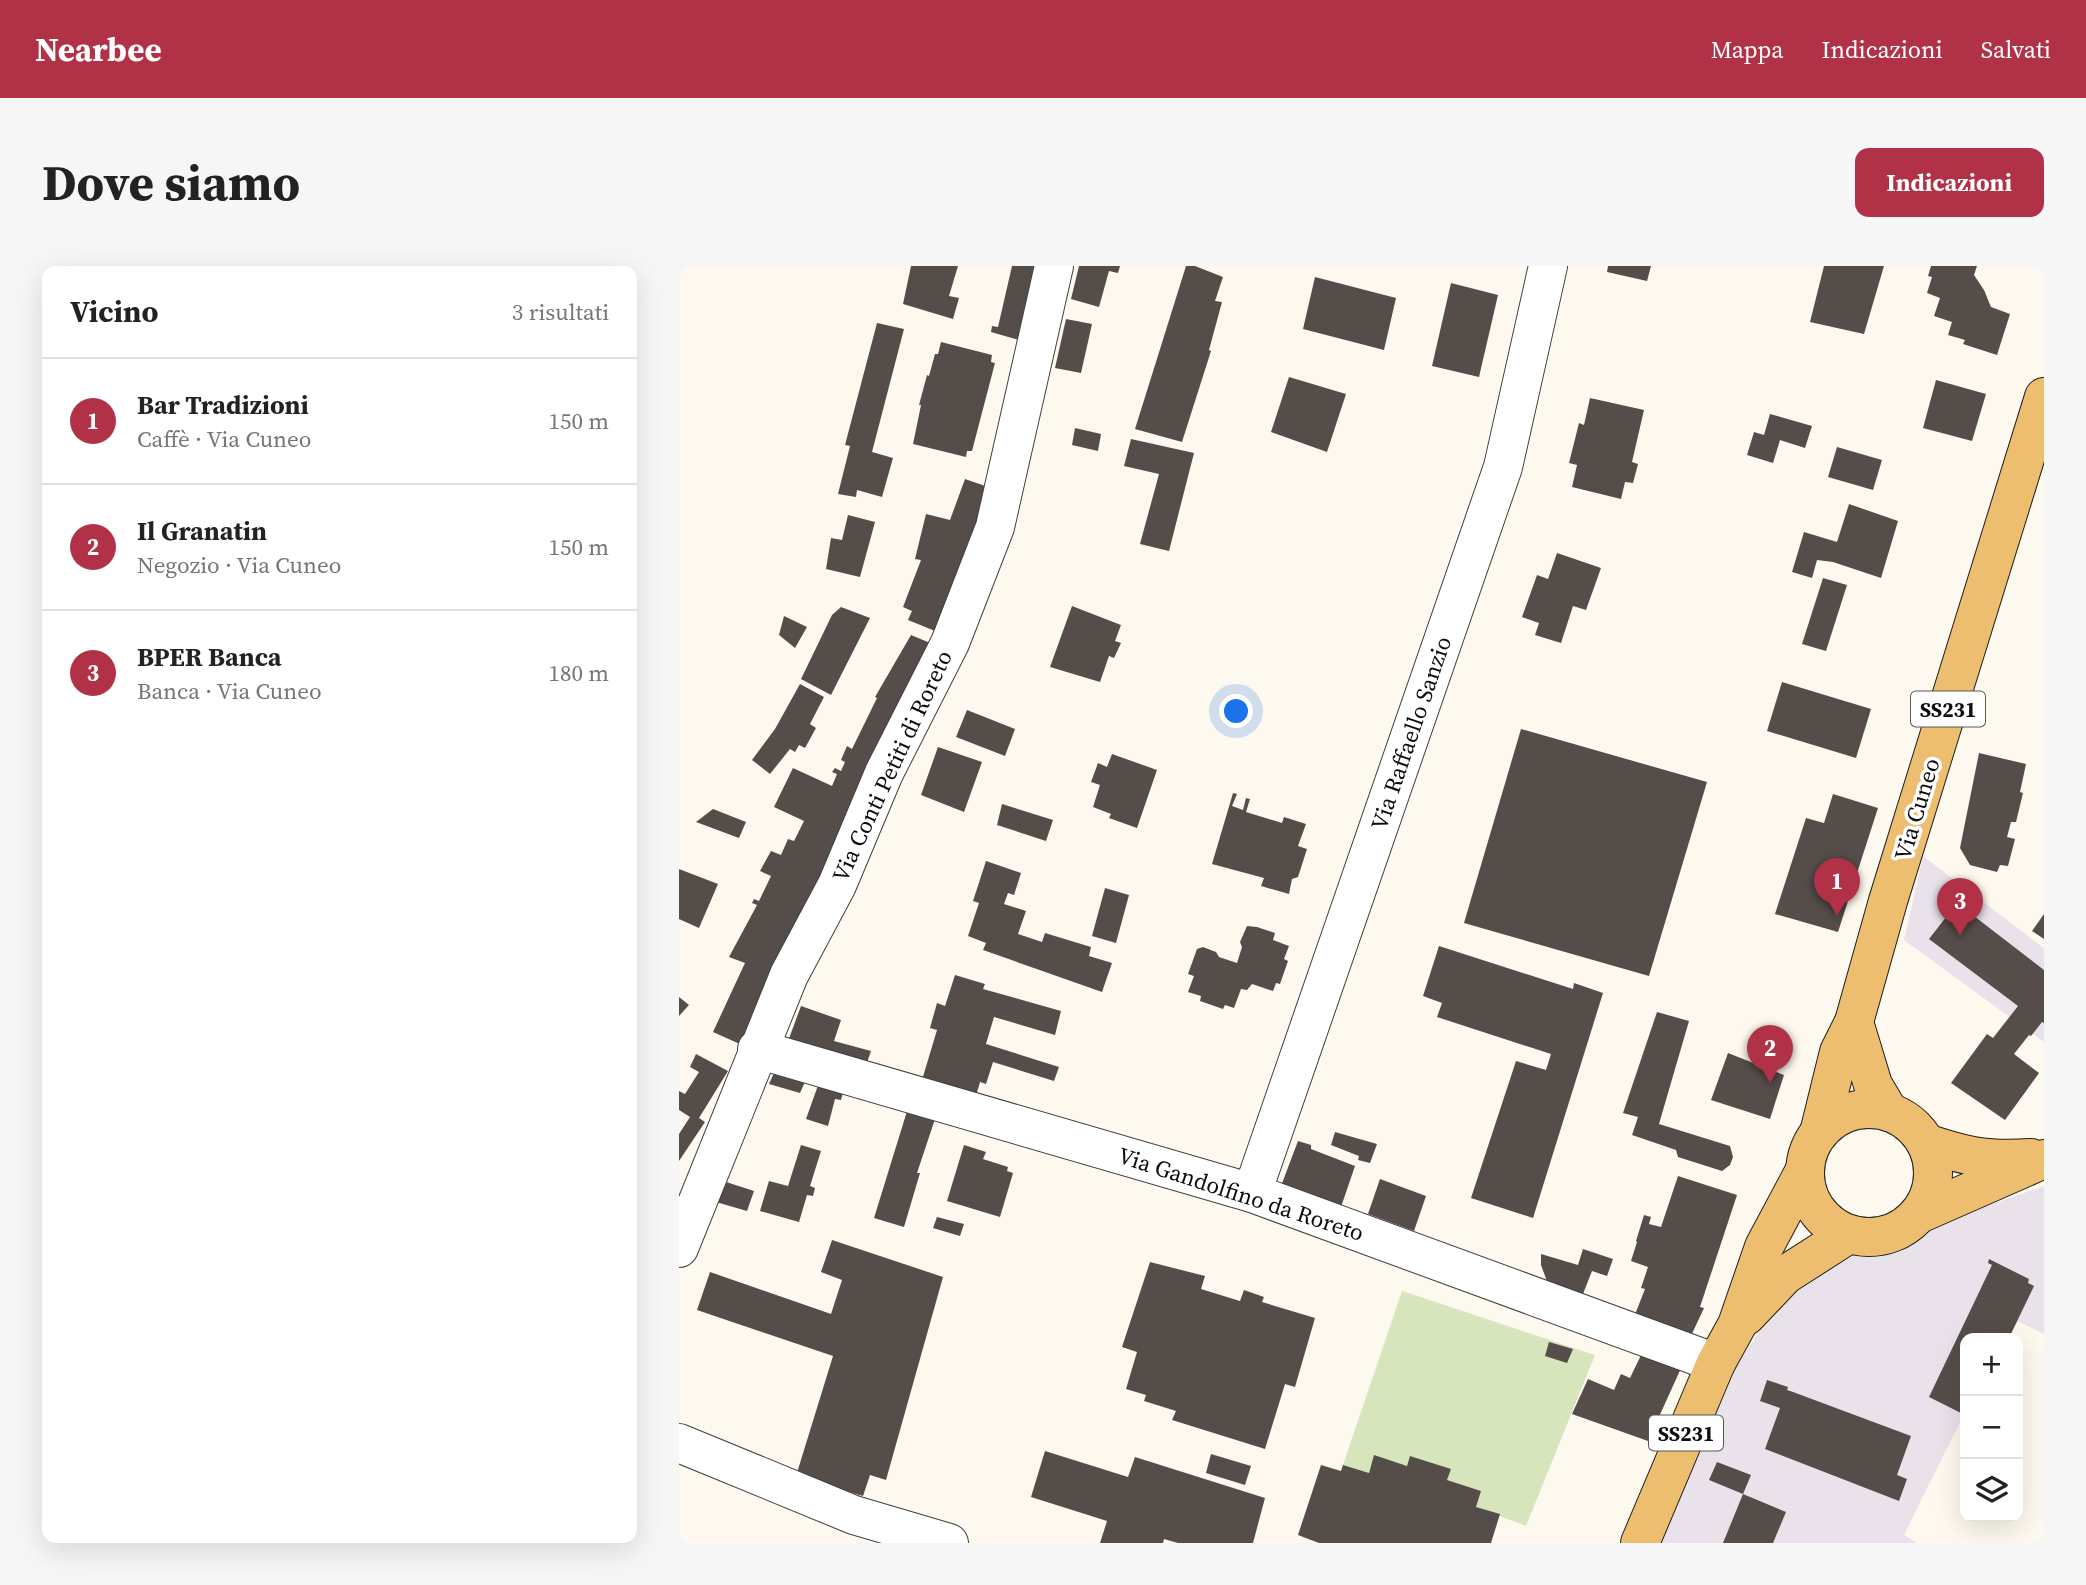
<!DOCTYPE html>
<html lang="it">
<meta charset="utf-8">
<style>
:root{--surface:#fff;--page:#f6f6f6;--text:#222;--muted:#767676;--line:#e0e0e0;--accent:#b13147}
body{margin:0;font-family:"Source Serif 4",serif;background:var(--page);color:var(--text)}
.controls{position:absolute;right:21px;bottom:21px;display:grid;overflow:hidden;border-radius:14px;box-shadow:0 7px 28px #0002}
.controls button{width:63px;height:63px;display:grid;place-items:center;padding:0;border:0;border-bottom:2px solid var(--line);background:var(--surface);color:var(--text);font:35px sans-serif}
.you{position:absolute;left:558px;top:446px;width:24px;height:24px;margin:-18px;border:5px solid #fff;border-radius:50%;background:#1a73e8;box-shadow:0 0 0 10px #1a73e833}
.badge{display:grid;place-items:center;width:46px;height:46px;border-radius:50%;background:var(--accent);color:#fff;font-size:23px;font-weight:700}
.pin{position:absolute;translate:-50% -58px;filter:drop-shadow(0 2px 4px #0008)}
.pin::after{content:'';position:absolute;top:37px;width:24px;height:21px;background:inherit;clip-path:polygon(0 0,100% 0,50% 100%)}
.list{margin:0;padding:0;list-style:none}
h2{display:flex;justify-content:space-between;align-items:center;height:91px;margin:0;padding:0 28px;font-size:30px}
h2 small{font-size:23px;font-weight:400;color:var(--muted)}
.list li{display:grid;grid-template-columns:46px 1fr auto;gap:21px;align-items:center;box-sizing:border-box;height:126px;padding:0 28px;border-top:2px solid var(--line)}
.list b{display:block;font-size:26px;white-space:nowrap}
.list p{margin:0;font-size:23px;white-space:nowrap;color:var(--muted)}
.list em{font-size:23px;font-style:normal;color:var(--muted)}
.icon{flex:none;width:38px;height:38px;fill:none;stroke:currentColor;stroke-width:2;stroke-linecap:round;stroke-linejoin:round}
.map{position:relative;flex:none;width:1365px;height:1277px;overflow:hidden;border-radius:14px}
header{display:flex;align-items:center;gap:42px;box-sizing:border-box;height:98px;padding:0 35px;background:var(--accent);color:#fff}
header strong{font-size:33px}
nav{display:flex;gap:38px;margin-inline-start:auto;font-size:24px}
.intro{display:flex;align-items:center;justify-content:space-between;box-sizing:border-box;height:168px;padding:0 42px}
h1{margin:0;font-size:49px}
.button{padding:18px 32px;border-radius:14px;background:var(--accent);color:#fff;font-size:24px;font-weight:700}
main{display:flex;gap:42px;padding:0 42px}
aside{flex:1;background:var(--surface);border-radius:14px;box-shadow:0 7px 28px #0002}
.map>svg:first-child{display:block}
.industrial{fill:#e9e2eb}
.green{fill:#d6e5bb}
.building{fill:#554d4a}
.lines{fill:none;stroke-linecap:round;stroke-linejoin:round}
.minor-casing{stroke:#404040;stroke-width:40}
.major-casing{stroke:#1e1e1e;stroke-width:40}
.minor{stroke:#fff;stroke-width:38}
.major{stroke:#edbe6f;stroke-width:38}
.labels{text-anchor:middle;dominant-baseline:central;stroke-width:7;stroke-linejoin:round;paint-order:stroke}
.shield{fill:#fff;stroke:#565656;stroke-width:2}
.shield-label{font-size:21px;font-weight:bold;fill:#0d0d0d}
.street-label{font-size:23px;fill:#0d0d0d;stroke:#fff}
</style>
<header>
<strong>Nearbee</strong>
<nav><a>Mappa</a><a>Indicazioni</a><a>Salvati</a></nav>
</header>
<div class="intro"><h1>Dove siamo</h1><a class="button">Indicazioni</a></div>
<main>
<aside>
<h2>Vicino<small>3 risultati</small></h2>
<ul class="list">
<li><span class="badge">1</span><div><b>Bar Tradizioni</b><p>Caffè · Via Cuneo</p></div><em>150 m</em></li>
<li><span class="badge">2</span><div><b>Il Granatin</b><p>Negozio · Via Cuneo</p></div><em>150 m</em></li>
<li><span class="badge">3</span><div><b>BPER Banca</b><p>Banca · Via Cuneo</p></div><em>180 m</em></li>
</ul>
</aside>
<div class="map">
<svg width="1365" height="1277" viewBox="0 0 1365 1277">
<rect width="100%" height="100%" fill="#fef9ee"/>
<g class="industrial">
<polygon points="1244,590 1365,682 1365,776 1225,674"/>
<polygon points="1365,920 1365,1068 1334,1053 1324,1072 1286,1072 1286,1146 1225,1269 1238,1277 982,1277 1058,1099 1096,1041 1150,1001 1229,967"/>
</g>
<polygon class="green" points="723,1025 916,1089 847,1260 797,1241 802,1225 768,1214 771,1203 731,1190 728,1200 695,1190 690,1207 664,1199"/>
<g class="building">
<polygon points="232,0 279,0 270,30 280,32 274,53 224,38"/>
<polygon points="333,0 366,0 347,76 312,66 313,60 319,61"/>
<polygon points="400,0 441,0 439,7 430,5 420,41 392,33"/>
<polygon points="507,0 516,0 544,11 536,35 543,36 530,84 532,85 503,176 456,163"/>
<polygon points="929,0 972,0 968,15 928,6"/>
<polygon points="1145,0 1205,0 1185,68 1131,56"/>
<polygon points="1252,0 1298,0 1295,9 1305,24 1312,41 1331,48 1318,89 1284,78 1286,74 1269,69 1273,56 1255,50 1261,32 1248,27 1253,11 1249,10"/>
<polygon points="636,11 717,32 705,84 624,63"/>
<polygon points="772,17 819,29 800,111 753,100"/>
<polygon points="387,53 413,58 402,107 376,102"/>
<polygon points="198,57 225,63 193,186 214,192 203,231 178,224 177,231 159,228 171,180 166,179"/>
<polygon points="262,76 313,89 312,96 316,97 293,185 288,185 287,191 234,178 242,139 240,139 248,109 250,110 256,88 259,88"/>
<polygon points="610,111 667,128 648,186 592,166"/>
<polygon points="1257,114 1307,128 1293,175 1244,162"/>
<polygon points="911,132 965,144 953,196 959,198 954,217 946,216 942,233 893,221 898,199 890,197 900,157 905,159"/>
<polygon points="1091,148 1133,160 1126,182 1101,174 1094,197 1068,189 1075,166 1085,169"/>
<polygon points="396,162 422,168 419,185 393,179"/>
<polygon points="452,173 515,187 490,285 461,278 480,208 445,200"/>
<polygon points="1158,181 1203,194 1194,224 1149,211"/>
<polygon points="286,213 312,222 261,367 229,354 233,345 224,341 242,294 236,293 247,248 271,254"/>
<polygon points="1170,238 1219,255 1202,312 1154,296 1138,294 1133,312 1113,306 1125,266 1158,276"/>
<polygon points="169,249 196,256 181,311 147,303 152,272 163,274"/>
<polygon points="878,287 922,302 907,344 894,340 882,377 856,369 860,357 843,351 858,309 869,313"/>
<polygon points="1144,312 1168,319 1147,385 1123,378"/>
<polygon points="393,340 442,359 436,375 442,377 435,392 430,390 421,416 371,401"/>
<polygon points="162,341 191,352 152,429 122,413 153,349"/>
<polygon points="105,350 128,361 116,382 100,369"/>
<polygon points="232,369 256,379 63,779 34,766 66,697 50,691 78,639 73,637 75,633 80,635 92,610 81,605 92,585 102,589 109,573 115,575 125,555 95,541 114,502 153,520 158,508 153,506 156,502 162,505 166,496 162,494 168,480 173,483 198,432 196,431"/>
<polygon points="1103,416 1192,443 1177,492 1088,465"/>
<polygon points="121,418 145,431 131,458 137,462 126,482 120,479 116,486 111,483 91,508 73,494 96,463"/>
<polygon points="288,444 336,463 326,490 277,471"/>
<polygon points="842,463 1028,516 970,710 785,657"/>
<polygon points="259,481 303,496 285,546 242,529"/>
<polygon points="1300,487 1347,498 1341,526 1344,527 1337,556 1332,556 1328,571 1336,573 1329,600 1321,599 1318,606 1291,599 1281,582"/>
<polygon points="433,488 478,504 458,562 430,552 432,548 414,541 421,519 412,516 419,497 428,501"/>
<polygon points="554,527 558,528 553,540 564,544 567,532 571,533 567,546 603,557 605,551 627,558 619,580 628,583 619,611 613,613 610,628 582,620 585,612 533,598"/>
<polygon points="1154,528 1199,542 1159,666 1096,648 1127,552 1145,557"/>
<polygon points="323,538 374,554 367,575 318,559"/>
<polygon points="34,543 67,556 60,572 17,556"/>
<polygon points="307,595 342,607 335,629 329,627 325,638 347,645 339,668 363,676 366,667 412,681 410,690 433,697 423,726 304,684 307,677 289,670 300,637 294,635"/>
<polygon points="0,603 39,618 20,662 0,653"/>
<polygon points="426,622 450,629 437,677 413,670"/>
<polygon points="1278,637 1365,704 1365,757 1363,756 1352,770 1350,769 1335,788 1360,807 1326,854 1272,817 1308,768 1314,772 1339,740 1250,673"/>
<polygon points="1365,648 1365,673 1353,665"/>
<polygon points="568,660 578,661 596,667 594,674 610,680 605,693 609,695 601,718 597,717 594,725 573,718 568,724 562,723 555,742 546,739 544,743 521,735 522,730 509,726 515,710 509,708 518,683 524,681 537,686 540,691 558,697 563,681 561,676"/>
<polygon points="760,680 894,723 895,717 924,727 854,952 792,932 837,795 867,804 872,788 758,751 763,737 744,730"/>
<polygon points="276,709 306,718 304,723 382,745 376,769 315,751 307,778 380,801 375,815 314,796 307,818 301,816 294,840 240,824 258,764 251,762 258,737 266,740"/>
<polygon points="0,731 10,739 0,750"/>
<polygon points="122,740 162,754 155,775 192,785 184,808 105,786"/>
<polygon points="978,746 1010,755 980,858 1051,880 1054,891 1051,899 1043,905 999,891 997,884 953,869 959,851 944,847"/>
<polygon points="1049,787 1105,809 1091,853 1032,834"/>
<polygon points="17,788 49,805 20,852 26,856 0,895 0,868 11,851 0,844 0,825 6,828 20,806 11,801"/>
<polygon points="99,798 130,807 121,827 90,818"/>
<polygon points="142,811 166,819 162,834 156,833 149,860 127,853"/>
<polygon points="229,842 257,850 238,907 241,907 225,961 195,952"/>
<polygon points="656,866 698,878 691,897 679,894 680,890 652,879"/>
<polygon points="619,875 632,879 632,883 676,900 662,941 602,920"/>
<polygon points="122,879 142,885 131,920 136,922 134,930 128,929 120,956 81,945 90,915 109,920"/>
<polygon points="285,879 307,886 304,893 329,901 328,905 334,907 321,951 268,935"/>
<polygon points="999,910 1058,929 1021,1041 1025,1042 1011,1072 955,1051 966,1023 962,1022 969,1001 952,995 958,976 957,975 965,949 972,951 970,958 982,961"/>
<polygon points="701,913 747,930 735,965 689,948"/>
<polygon points="44,915 75,925 68,945 37,936"/>
<polygon points="258,951 285,958 281,970 254,962"/>
<polygon points="153,974 264,1011 207,1214 191,1209 184,1230 117,1210 154,1090 18,1044 31,1006 152,1048 163,1014 142,1006"/>
<polygon points="904,983 934,993 928,1010 913,1005 902,1033 869,1018 862,999 862,988 899,999"/>
<polygon points="1310,993 1350,1013 1349,1017 1355,1020 1330,1072 1286,1072 1286,1149 1250,1131 1313,999 1309,997"/>
<polygon points="471,996 526,1010 522,1023 561,1035 565,1024 585,1031 583,1036 636,1052 616,1121 606,1118 586,1183 493,1154 497,1145 465,1135 467,1129 447,1123 458,1086 443,1081"/>
<polygon points="870,1076 894,1083 888,1097 866,1090"/>
<polygon points="964,1085 1003,1100 969,1175 893,1148 909,1113 935,1124 942,1108 951,1112"/>
<polygon points="1088,1114 1109,1121 1108,1124 1114,1126 1232,1170 1218,1209 1228,1213 1220,1235 1086,1183 1101,1142 1081,1135"/>
<polygon points="366,1185 449,1211 456,1191 586,1232 574,1277 499,1277 485,1273 484,1277 421,1277 428,1255 352,1231"/>
<polygon points="532,1188 572,1200 566,1219 527,1207"/>
<polygon points="695,1189 728,1200 731,1190 772,1203 768,1214 802,1225 797,1241 821,1248 812,1277 640,1277 619,1269 642,1199 662,1205 664,1199 690,1207"/>
<polygon points="1038,1196 1072,1209 1064,1228 1030,1214"/>
<polygon points="1064,1228 1107,1246 1094,1277 1044,1277"/>
</g>
<g class="lines">
<defs>
<g id="minor">
<polyline points="78,783 573,927 1037,1097"/>
<polyline points="573,927 824,201 869,0"/>
<polyline points="0,982 110,709 158,619 205,507 271,377 316,261 375,0"/>
<polyline points="0,1177 175,1249 270,1277"/>
</g>
<g id="major">
<polyline points="1175,756 1194,819 1210,846"/>
<circle cx="1190" cy="907" r="64"/>
<polyline points="1140,867 1160,786 1175,756 1209,635 1365,131"/>
<path d="M1247,877c42,14 61,18 105,15"/>
<polyline points="1240,948 1365,893"/>
<polyline points="1067,1050 1106,1009 1170,968"/>
<polyline points="961,1277 1037,1097 1058,1059 1085,981 1126,904"/>
</g>
</defs>
<use href="#minor" class="minor-casing"/>
<use href="#major" class="major-casing"/>
<use href="#minor" class="minor"/>
<use href="#major" class="major"/>
</g>
<g class="labels">
<g class="shield">
<rect x="1232" y="425.5" width="74" height="35" rx="5"/>
<rect x="970" y="1149.5" width="74" height="35" rx="5"/>
</g>
<g class="shield-label">
<text x="1269" y="443">SS231</text>
<text x="1007" y="1167">SS231</text>
</g>
<g class="street-label">
<text transform="translate(732 467) rotate(-71)">Via Raffaello Sanzio</text>
<text transform="translate(213 500) rotate(-65)">Via Conti Petiti di Roreto</text>
<text transform="translate(1238 543) rotate(-73)">Via Cuneo</text>
<text transform="translate(562 928) rotate(18)">Via Gandolfino da Roreto</text>
</g>
</g>
</svg>
<div class="controls">
<button>+</button>
<button>−</button>
<button><svg class="icon" aria-label="layers" viewBox="0 0 24 24"><path d="M12 4l9 5-9 5-9-5zM3 14l9 5 9-5"/></svg></button>
</div>
<div class="you"></div>
<div class="pin badge" style="left:1158px;top:650px">1</div>
<div class="pin badge" style="left:1091px;top:817px">2</div>
<div class="pin badge" style="left:1281px;top:670px">3</div>
</div>
</main>
